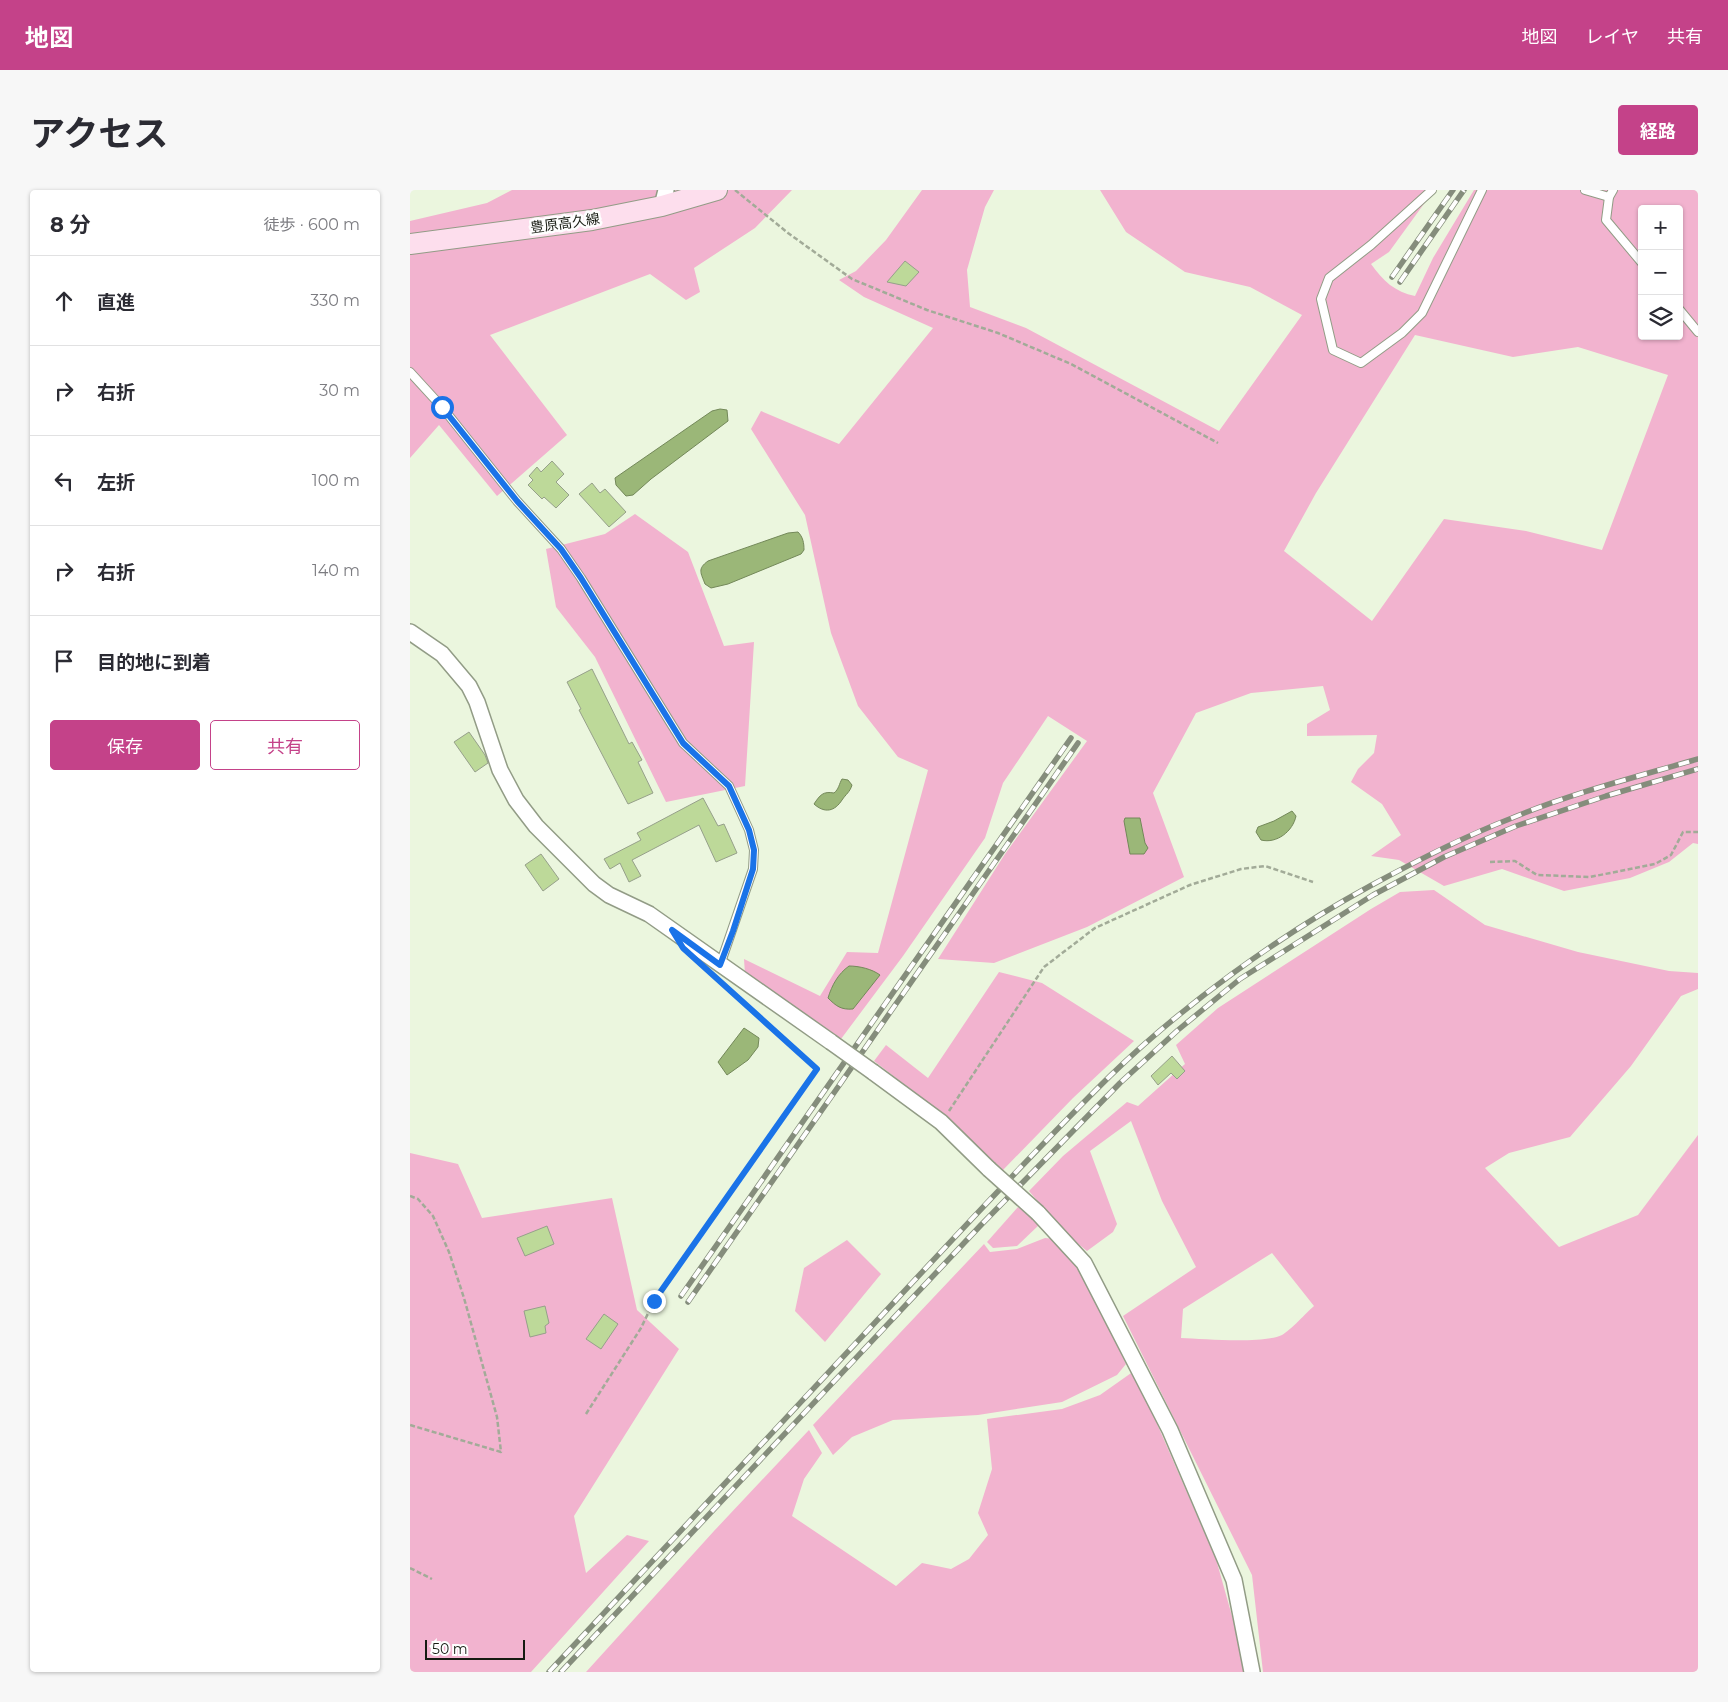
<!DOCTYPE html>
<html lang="ja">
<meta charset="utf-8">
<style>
:root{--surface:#fff;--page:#f7f7f7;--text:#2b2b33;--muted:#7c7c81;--line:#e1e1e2;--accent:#c44289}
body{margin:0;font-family:Montserrat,"Noto Sans JP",sans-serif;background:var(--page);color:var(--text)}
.controls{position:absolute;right:15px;top:15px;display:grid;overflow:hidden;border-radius:5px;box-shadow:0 1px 4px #0004}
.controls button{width:45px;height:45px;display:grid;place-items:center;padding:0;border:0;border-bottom:1px solid var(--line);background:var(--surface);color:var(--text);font:25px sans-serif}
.scale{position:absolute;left:15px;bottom:12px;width:100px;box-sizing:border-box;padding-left:5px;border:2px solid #171b12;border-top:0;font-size:14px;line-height:18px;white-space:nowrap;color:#171b12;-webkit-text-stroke:4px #fefefe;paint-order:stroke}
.stop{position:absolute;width:15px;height:15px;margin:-11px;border:4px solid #1a73e8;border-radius:50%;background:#fff}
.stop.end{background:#1a73e8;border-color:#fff;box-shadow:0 1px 5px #0008}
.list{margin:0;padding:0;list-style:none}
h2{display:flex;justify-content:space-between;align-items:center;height:65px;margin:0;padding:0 20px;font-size:21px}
h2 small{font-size:16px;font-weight:400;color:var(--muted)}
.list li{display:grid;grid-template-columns:32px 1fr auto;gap:15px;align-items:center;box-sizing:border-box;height:90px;padding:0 20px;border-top:1px solid var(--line)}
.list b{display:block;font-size:19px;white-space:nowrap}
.list em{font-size:16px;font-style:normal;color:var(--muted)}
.actions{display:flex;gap:10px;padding:15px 20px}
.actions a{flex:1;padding:11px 0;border:1px solid var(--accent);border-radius:5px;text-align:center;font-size:18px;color:var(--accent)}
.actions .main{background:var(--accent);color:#fff}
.icon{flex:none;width:28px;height:28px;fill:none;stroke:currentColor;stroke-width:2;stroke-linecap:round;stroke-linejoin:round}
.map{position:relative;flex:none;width:1288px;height:1482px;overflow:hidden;border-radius:5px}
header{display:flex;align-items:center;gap:30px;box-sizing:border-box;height:70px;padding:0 25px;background:var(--accent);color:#fff}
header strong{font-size:24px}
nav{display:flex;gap:28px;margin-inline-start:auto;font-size:18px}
.intro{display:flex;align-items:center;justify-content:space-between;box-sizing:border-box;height:120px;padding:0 30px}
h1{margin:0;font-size:35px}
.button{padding:12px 22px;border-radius:5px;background:var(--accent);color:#fff;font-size:18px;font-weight:700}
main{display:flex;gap:30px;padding:0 30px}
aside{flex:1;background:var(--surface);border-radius:5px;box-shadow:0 1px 4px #0004}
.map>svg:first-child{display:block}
.green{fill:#f2b3cf;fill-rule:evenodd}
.water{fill:#9bb778;stroke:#738859}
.building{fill:#bdd999;stroke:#96a08a}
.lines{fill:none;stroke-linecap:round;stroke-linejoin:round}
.service-casing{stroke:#929c86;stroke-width:10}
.minor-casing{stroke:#929c86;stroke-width:18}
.secondary-casing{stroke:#929c86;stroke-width:22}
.path{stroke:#a2ab98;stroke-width:2.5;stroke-dasharray:5 2.5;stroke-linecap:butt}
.service{stroke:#fff;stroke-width:8}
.minor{stroke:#fff;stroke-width:15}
.secondary{stroke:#fddeed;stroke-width:20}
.rail-casing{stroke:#858d7c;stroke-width:5.5}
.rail{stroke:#fefefe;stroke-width:4;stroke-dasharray:11;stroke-linecap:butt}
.minor-bridge-casing{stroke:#929c86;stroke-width:18;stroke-linecap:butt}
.minor-bridge{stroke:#fff;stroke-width:15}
.route{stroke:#1a73e8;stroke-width:6}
.labels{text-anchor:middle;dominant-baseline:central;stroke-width:5;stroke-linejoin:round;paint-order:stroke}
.street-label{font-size:14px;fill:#171b12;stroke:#fefefe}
</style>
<header>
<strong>地図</strong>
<nav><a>地図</a><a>レイヤ</a><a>共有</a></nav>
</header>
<div class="intro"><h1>アクセス</h1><a class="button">経路</a></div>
<main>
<aside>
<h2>8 分<small>徒歩 · 600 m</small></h2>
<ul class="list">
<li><svg class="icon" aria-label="ahead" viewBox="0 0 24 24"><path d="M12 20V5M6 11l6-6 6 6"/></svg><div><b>直進</b></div><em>330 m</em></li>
<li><svg class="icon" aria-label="right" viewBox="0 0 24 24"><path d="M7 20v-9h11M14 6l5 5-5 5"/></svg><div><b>右折</b></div><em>30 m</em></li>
<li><svg class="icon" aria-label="left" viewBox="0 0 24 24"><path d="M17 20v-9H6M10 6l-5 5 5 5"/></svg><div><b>左折</b></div><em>100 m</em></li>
<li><svg class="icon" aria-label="right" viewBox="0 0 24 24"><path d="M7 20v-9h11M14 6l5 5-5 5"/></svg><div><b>右折</b></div><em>140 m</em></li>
<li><svg class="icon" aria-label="arrive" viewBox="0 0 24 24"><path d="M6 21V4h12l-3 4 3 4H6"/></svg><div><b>目的地に到着</b></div></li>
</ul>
<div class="actions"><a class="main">保存</a><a>共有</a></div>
</aside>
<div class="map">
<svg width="1288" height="1482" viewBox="0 0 1288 1482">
<rect width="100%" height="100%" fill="#ebf6de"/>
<g class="green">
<polygon points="102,0 382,0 345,38 284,78 290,102 276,110 240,84 80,145 157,245 87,306 29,235 0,268 0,31 77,13"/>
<path d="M512,0h72l-9,17 -18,63 3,37 56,21 193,103 83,-116 -52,-28 -65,-15 -59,-40 -26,-42h334l-45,62 -18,12c12,17 24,28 44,32l18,-38 41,-68h224v654l-5,-1 -24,19 -39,16 -66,13 -62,-22 -58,17 -45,-26 -28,-4 30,-21 -19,-31 -31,-22 7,-13 16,-16 3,-18 -70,1v-12l23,-14 -7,-24 -72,7 -55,20 -43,80 31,84 -97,50 -93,36 -56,-4 67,-105 82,-113 -39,-25 -45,67 -18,55 -82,118 -62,83 -96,-65 -1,-15 76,37 27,-44 31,1 50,-183 -30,-13 -40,-51 -27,-73 -26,-118 -54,-86 10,-18 78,33 94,-116 -69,-31 -25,-17 17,-9 30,-31zM1232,19h37v127h-37zM1005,145l98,22 65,-10 90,28 -66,175 -76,-19 -82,-12 -72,102 -88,-70 32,-58zM432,782l25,19 -14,18h-8l-17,-11 3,-9z"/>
<polygon points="225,324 278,362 314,456 344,452 335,596 256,612 185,467 146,417 136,359 195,344"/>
<path d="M1024,700l51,35 93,27 91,19 29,2v16l-17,7 -50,70 -61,71 -61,16 -24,15 74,79 79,-32 60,-80v537h-435l-11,-97 -129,-259 73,-49 -34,-66 -31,-80 -41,30 27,73 -4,8 -26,19 -21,-17 -37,-43 34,-35 64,-54 11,4 47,-42 -9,-19 42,-37 153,-99 29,-17zM862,1063l42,53c-8,7 -23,24 -32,29 -19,9 -78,4 -101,3l2,-29z"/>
<polygon points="589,782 632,793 724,851 663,908 593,980 530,922 464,871 476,855 518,888"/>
<polygon points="0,963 48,974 72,1028 202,1008 227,1120 269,1159 164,1326 176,1383 217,1345 239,1351 121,1482 0,1482"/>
<polygon points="608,1017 630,1034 607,1056 583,1058 577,1052"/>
<polygon points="635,1048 645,1049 670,1075 716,1174 707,1185 652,1212 568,1225 483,1230 442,1247 423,1265 403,1235 574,1054 580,1062 607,1059"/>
<polygon points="437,1050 471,1084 415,1152 385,1121 394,1078"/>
<polygon points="724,1181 806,1369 834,1469 835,1482 176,1482 304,1341 399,1240 412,1263 394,1289 382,1326 486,1396 512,1373 541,1379 559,1369 578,1345 568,1323 582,1279 577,1229 652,1219 690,1205"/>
</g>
<g class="water">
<polygon points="310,219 317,220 318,231 241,289 223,305 216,306 206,295 205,288 302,221"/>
<path d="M388,342c5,5 6,11 6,18l-3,4 -73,30 -17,4 -6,-4c-4,-11 -8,-15 3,-23l80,-28z"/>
<path d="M432,589l6,1 4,5c-2,7 -6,9 -10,15 -7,11 -17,14 -28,4 6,-9 9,-13 20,-11 5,-4 5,-9 8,-14z"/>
<path d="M882,621l4,5c-3,15 -19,28 -35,24l-5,-8 2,-5 16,-6z"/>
<polygon points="715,628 730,628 735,653 738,658 734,664 720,664 714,631"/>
<path d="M439,776c10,0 23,3 31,9l-27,34c-12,1 -17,-3 -25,-11 4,-13 10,-24 21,-32z"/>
<polygon points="334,838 349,848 348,857 338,870 317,885 308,872"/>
</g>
<g class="building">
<polygon points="495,71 509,82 496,96 477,92"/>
<polygon points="142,271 154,284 146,292 159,305 146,318 134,307 132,309 118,295 123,290 119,286 127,277 131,282"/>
<polygon points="182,293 190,303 195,299 216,322 199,337 169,304"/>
<polygon points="182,479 219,554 222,552 232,570 228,572 243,603 218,614 169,520 171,519 157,492"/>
<polygon points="59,542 75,565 78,573 65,582 44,552"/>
<polygon points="293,608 308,636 314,634 327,663 306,672 289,635 222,670 231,686 219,692 210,673 200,679 194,669 231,650 227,643"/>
<polygon points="131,664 149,689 133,701 115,675"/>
<polygon points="762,866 775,881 767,889 761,883 748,895 741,886"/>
<polygon points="137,1036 144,1054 115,1066 107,1048"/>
<polygon points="135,1116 139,1133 135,1136 136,1143 120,1147 114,1121"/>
<polygon points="194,1124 208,1134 191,1159 176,1149"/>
</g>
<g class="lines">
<defs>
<g id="service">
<polyline points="1022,0 961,55 919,88 911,109 923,160 951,173 992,143 1012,123 1072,0"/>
<polyline points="1175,0 1199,7"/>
<polyline points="1203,0 1199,7 1196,30 1232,73"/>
<polyline points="1269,119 1288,142"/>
<polyline points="0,182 32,217 107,311 151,359 171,388 273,553 319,596 339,640 344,660 343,679 310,775"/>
</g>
<g id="minor">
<polyline points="252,16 256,0"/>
<polyline points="0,442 32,464 59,496 67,512 90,580 106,610 126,636 184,694 199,705 239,724 421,852"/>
<polyline points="463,882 531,932 579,979"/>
<polyline points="628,1023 674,1073 760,1240 824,1390 842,1482"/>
</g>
<polyline id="secondary" points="0,54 182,30 252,16 307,0"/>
</defs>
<use href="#service" class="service-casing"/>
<use href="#minor" class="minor-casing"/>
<use href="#secondary" class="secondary-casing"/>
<g class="path">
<polyline points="325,0 378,43 442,89 517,120 588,143 661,174 808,253"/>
<polyline points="1080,672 1105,671 1127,685 1180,687 1245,674 1261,665 1273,642 1288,642"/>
<polyline points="539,921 634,777 685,738 780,695 831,679 855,676 903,692"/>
<polyline points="0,1006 8,1009 23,1026 39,1062 54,1108 87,1227 91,1262 0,1235"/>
<polyline points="176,1224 231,1138 244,1111 407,879 314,796"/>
<polyline points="0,1378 22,1389"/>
</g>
<use href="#service" class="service"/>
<use href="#minor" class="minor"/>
<use href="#secondary" class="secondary"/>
<defs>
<g id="rail">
<polyline points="982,87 1043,0"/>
<polyline points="990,92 1054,0"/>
<polyline points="271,1106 661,548"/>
<polyline points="278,1112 668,553"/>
<path d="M139,1482c116,-124 232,-249 348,-373 70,-75 140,-151 213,-223 73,-71 170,-141 260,-190 46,-25 93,-49 142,-68 60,-25 124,-41 186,-59"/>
<polyline points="151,1482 570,1036 710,893 768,840 830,789 963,705 1034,667 1106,636 1196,606 1288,579"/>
</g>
</defs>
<use href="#rail" class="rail-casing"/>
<use href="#rail" class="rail"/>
<defs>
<g id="minor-bridge">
<polyline points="421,852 463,882"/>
<polyline points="579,979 628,1023"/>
</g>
</defs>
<use href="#minor-bridge" class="minor-bridge-casing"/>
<use href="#minor-bridge" class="minor-bridge"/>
</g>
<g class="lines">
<polyline class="route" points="32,217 107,311 151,359 171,388 273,553 319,596 339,640 344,660 343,679 323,741 310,775 262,740 273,758 407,879 244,1111"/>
</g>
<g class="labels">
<g class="street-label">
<text transform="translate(155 33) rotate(-8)">豊原高久線</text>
</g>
</g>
</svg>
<div class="controls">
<button>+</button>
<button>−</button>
<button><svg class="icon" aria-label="layers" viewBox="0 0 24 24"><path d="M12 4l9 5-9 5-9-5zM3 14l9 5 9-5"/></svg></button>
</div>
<div class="scale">50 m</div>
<div class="stop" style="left:32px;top:217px"></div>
<div class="stop end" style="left:244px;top:1111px"></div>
</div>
</main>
